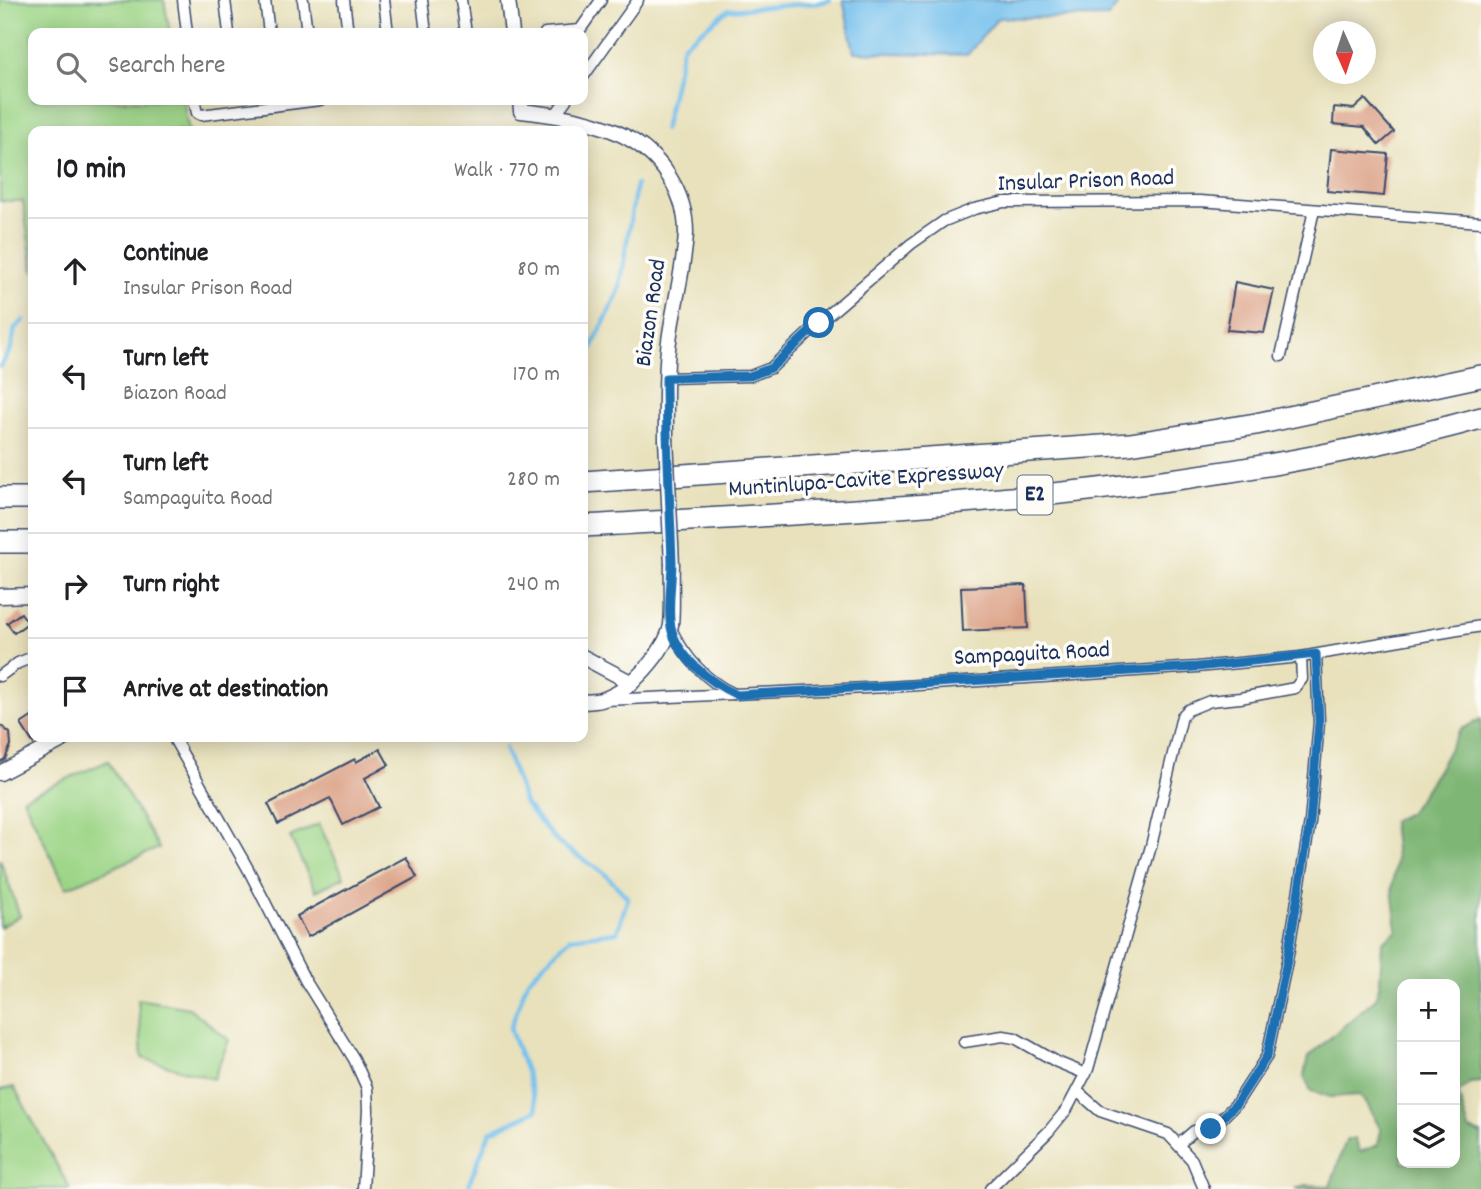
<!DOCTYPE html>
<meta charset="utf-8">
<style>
:root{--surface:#fff;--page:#f2f2f2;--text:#202124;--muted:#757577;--line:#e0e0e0}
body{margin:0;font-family:Dekko,sans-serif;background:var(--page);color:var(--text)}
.controls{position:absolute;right:21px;bottom:21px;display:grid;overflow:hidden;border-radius:14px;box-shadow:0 4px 18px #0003}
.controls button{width:63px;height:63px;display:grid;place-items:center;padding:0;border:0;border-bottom:2px solid var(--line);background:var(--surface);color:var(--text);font:35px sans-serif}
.compass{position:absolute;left:1313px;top:21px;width:63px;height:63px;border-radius:50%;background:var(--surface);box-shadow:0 4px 18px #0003;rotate:177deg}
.stop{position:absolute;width:21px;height:21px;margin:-16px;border:5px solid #1f6fb2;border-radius:50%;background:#fff}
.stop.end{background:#1f6fb2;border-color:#fff;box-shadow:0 2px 7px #0008}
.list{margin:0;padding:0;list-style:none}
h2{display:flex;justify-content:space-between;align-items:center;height:91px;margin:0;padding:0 28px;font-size:30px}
h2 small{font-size:23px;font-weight:400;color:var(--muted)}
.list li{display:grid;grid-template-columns:46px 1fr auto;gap:21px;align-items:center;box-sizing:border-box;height:105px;padding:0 28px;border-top:2px solid var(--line)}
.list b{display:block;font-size:26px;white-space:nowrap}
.list p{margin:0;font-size:23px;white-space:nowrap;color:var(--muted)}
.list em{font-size:23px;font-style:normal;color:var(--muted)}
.icon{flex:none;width:38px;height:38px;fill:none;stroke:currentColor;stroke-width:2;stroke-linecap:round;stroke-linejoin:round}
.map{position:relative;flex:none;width:1481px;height:1189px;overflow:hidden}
.search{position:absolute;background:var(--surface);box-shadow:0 4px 18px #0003;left:28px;top:28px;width:560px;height:77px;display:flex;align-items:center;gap:18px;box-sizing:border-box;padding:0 24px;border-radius:14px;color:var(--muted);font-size:26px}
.panel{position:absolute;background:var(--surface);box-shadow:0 4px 18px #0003;left:28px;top:126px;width:560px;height:616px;border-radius:14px}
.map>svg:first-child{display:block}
.green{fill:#9dd587;stroke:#5c8272;stroke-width:2}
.forest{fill:#7eb674;stroke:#4c7269;stroke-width:2;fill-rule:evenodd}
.water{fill:#73c0ed;stroke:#4778a6;stroke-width:2}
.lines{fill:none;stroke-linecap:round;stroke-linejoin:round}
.stream{stroke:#73c0ed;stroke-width:4.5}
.building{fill:#dca287}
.minor-casing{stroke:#3a4a6c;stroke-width:13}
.tertiary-casing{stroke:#3a4a6c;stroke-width:17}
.motorway-casing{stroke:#3a4a6c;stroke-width:24}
.minor{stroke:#fff;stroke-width:10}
.tertiary{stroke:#fff;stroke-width:14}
.motorway{stroke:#fff;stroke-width:21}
.tertiary-bridge-casing{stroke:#3a4a6c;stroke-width:17;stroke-linecap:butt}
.tertiary-bridge{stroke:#fff;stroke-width:14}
.route{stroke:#1f6fb2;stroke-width:9}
.labels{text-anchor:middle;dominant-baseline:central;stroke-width:7;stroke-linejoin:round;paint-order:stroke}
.shield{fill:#fdfcf7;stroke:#5f6c8c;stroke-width:2}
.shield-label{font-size:23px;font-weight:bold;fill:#1b2f5e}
.street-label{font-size:24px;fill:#1b2f5e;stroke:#fdfcf7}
</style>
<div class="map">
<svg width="1481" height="1189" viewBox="0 0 1481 1189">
<rect width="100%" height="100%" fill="#fdfcf7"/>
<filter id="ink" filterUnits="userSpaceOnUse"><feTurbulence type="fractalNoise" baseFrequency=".0143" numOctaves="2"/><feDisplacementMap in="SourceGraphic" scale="14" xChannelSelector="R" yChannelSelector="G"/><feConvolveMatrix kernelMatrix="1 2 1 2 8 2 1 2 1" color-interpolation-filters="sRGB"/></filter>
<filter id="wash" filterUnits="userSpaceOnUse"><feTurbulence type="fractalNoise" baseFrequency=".00686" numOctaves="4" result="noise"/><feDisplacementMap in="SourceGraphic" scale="28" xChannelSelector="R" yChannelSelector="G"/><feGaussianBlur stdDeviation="1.57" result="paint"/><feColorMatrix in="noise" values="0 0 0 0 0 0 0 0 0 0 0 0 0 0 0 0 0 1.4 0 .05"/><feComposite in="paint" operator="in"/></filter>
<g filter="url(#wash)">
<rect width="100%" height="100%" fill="#e8e1bc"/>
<g class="green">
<polygon points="0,0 164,0 170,33 33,33 33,100 183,100 189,131 33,131 33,272 23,201 0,201"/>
<polygon points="108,761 159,848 66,888 23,798"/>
<polygon points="319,824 344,877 316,891 290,837"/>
<polygon points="0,859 20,916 0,927"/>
<polygon points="138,999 189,1008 229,1040 213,1079 142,1058"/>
<polygon points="14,1087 70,1189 0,1189 0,1090"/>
</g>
<path class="forest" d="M1481,719v363l-11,1 -12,10 11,37 12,4v55h-186l10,-4 25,1c7,-16 10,-32 17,-47h8l5,13 18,-7 3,-15 -14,-26 -8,-9 -28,2 -20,-6 -7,-15 4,-19 68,-59 4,-16 2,-39 15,-13 -5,-41 4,-30 -4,-38 18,-9 29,-44 21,-38zM1402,984h53v179h-53z"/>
<polygon class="water" points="843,0 1121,0 1108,17 998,18 967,55 854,52"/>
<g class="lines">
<g class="stream">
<polyline points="664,130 683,45 728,10 818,3 830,0"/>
<polyline points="0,367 11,349 15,328 24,320"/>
<polyline points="583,378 588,356 619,291 636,185"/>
<polyline points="469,1189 470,1181 490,1132 537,1110 527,1074 510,1029 528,980 570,938 617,932 628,898 604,873 558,843 525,804 505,748"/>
</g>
</g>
<g id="blocks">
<g class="building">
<polygon points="1365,99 1394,132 1379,145 1364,127 1333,124 1334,107 1354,109"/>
<polygon points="1331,149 1388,154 1384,196 1327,191"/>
<polygon points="1235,282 1274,290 1264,333 1227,330"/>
<polygon points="1026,585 1028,628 963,631 961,587"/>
<polygon points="21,613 28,623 14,633 7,623"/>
<polygon points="33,716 33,743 21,724"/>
<polygon points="0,725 10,733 11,745 5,759 0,762"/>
<polygon points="380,749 389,765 365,778 379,807 343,825 330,798 278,824 268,804 355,759 356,762"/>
<polygon points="406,857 417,877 308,937 297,916"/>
</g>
</g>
</g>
<g filter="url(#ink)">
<use href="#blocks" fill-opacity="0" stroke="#3a4a6c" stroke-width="2"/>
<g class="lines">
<defs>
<g id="minor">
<polyline points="183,0 187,33"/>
<polyline points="225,0 229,33"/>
<polyline points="265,0 269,33"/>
<polyline points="303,0 307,33"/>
<polyline points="344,0 348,33"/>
<polyline points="384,0 388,33"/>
<polyline points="422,0 426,33"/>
<polyline points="461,0 466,33"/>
<polyline points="545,33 580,30 601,0"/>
<polyline points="583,77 638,0"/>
<polyline points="194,100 197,113 201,115 320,100"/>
<polyline points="555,115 566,100"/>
<polyline points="1281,356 1314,210"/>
<polyline points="666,378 750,376 771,368 819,323 911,244 944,221 974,209 1004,202 1200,201 1481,222"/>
<path d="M670,627c14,29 34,53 64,67"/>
<polyline points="0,676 18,663 33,657"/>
<polyline points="606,700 888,687 1197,667 1301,657 1481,626"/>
<polyline points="173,737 247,867 305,980 354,1059 367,1088 368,1110 363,1189"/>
<polyline points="964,1042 1003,1036 1015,1038 1057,1062 1086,1074"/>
<polyline points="1077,1091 1100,1111 1168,1134 1192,1160 1204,1189"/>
<polyline points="1179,1144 1194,1131 1211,1129 1236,1104 1267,1056 1287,961 1310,822 1319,722 1316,655"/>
<polyline points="990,1189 1049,1131 1067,1109 1088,1069 1151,846 1182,716 1188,710 1210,701 1240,698 1295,688 1302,679 1301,657"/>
</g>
<g id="tertiary">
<polyline points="508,0 512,33"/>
<path d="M520,100l1,11c54,6 118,15 149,67 10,16 16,36 16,55 -2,40 -14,77 -18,116 -3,30 -2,60 -2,90"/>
<polyline points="0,596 33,595"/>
<polyline points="583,657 632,683"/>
<path d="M583,702c7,-1 15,0 21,-3 26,-8 62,-48 67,-74 2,-19 0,-41 1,-60"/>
<polyline points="0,773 68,737"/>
</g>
<g id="motorway">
<polyline points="583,482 1130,444 1256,424 1481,376"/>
<polyline points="0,498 33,498"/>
<path d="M583,526c301,-18 606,-27 898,-108"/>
<polyline points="0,542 33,542"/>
</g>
</defs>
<use href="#minor" class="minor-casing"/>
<use href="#tertiary" class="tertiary-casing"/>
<use href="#motorway" class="motorway-casing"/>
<use href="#minor" class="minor"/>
<use href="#tertiary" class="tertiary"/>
<use href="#motorway" class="motorway"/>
<defs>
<polyline id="tertiary-bridge" points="666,439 672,565"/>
</defs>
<use href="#tertiary-bridge" class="tertiary-bridge-casing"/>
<use href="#tertiary-bridge" class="tertiary-bridge"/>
</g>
</g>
<g class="lines" filter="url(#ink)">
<path class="route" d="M819,323l-48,45 -21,8 -84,2c0,61 4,123 6,184 0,18 -5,48 -1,65 6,30 40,56 66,68l460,-28 119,-13 3,68 -9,100 -23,139 -20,95 -31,48 -25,25"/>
</g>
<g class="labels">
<rect class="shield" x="1017.5" y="475.5" width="35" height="39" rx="5"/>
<g class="shield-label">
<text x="1035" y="495">E2</text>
</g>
<g class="street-label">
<text transform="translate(1086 182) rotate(-2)">Insular Prison Road</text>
<text transform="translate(652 313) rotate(-82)">Biazon Road</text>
<text transform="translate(866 481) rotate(-4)">Muntinlupa-Cavite Expressway</text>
<text transform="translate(1032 655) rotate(-3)">Sampaguita Road</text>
</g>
</g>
</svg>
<div class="controls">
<button>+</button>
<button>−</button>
<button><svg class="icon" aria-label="layers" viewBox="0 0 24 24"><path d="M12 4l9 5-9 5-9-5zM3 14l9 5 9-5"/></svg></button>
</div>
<svg class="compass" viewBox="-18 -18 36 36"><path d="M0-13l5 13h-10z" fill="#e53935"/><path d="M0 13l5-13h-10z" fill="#757577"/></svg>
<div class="stop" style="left:819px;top:323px"></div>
<div class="stop end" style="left:1211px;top:1129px"></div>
<div class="search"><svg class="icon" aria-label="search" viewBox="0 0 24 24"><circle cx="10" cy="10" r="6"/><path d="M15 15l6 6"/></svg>Search here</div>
<section class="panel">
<h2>10 min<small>Walk · 770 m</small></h2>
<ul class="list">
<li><svg class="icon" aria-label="ahead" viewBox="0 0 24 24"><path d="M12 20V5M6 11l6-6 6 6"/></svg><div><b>Continue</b><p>Insular Prison Road</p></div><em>80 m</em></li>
<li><svg class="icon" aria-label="left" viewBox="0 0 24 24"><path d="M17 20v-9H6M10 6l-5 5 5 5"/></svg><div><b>Turn left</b><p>Biazon Road</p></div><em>170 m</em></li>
<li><svg class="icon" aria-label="left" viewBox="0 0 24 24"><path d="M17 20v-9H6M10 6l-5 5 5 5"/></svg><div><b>Turn left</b><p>Sampaguita Road</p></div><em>280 m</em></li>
<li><svg class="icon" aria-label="right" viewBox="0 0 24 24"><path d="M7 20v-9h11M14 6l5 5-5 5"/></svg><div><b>Turn right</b></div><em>240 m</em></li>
<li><svg class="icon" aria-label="arrive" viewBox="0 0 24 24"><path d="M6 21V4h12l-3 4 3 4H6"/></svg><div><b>Arrive at destination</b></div></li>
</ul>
</section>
</div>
